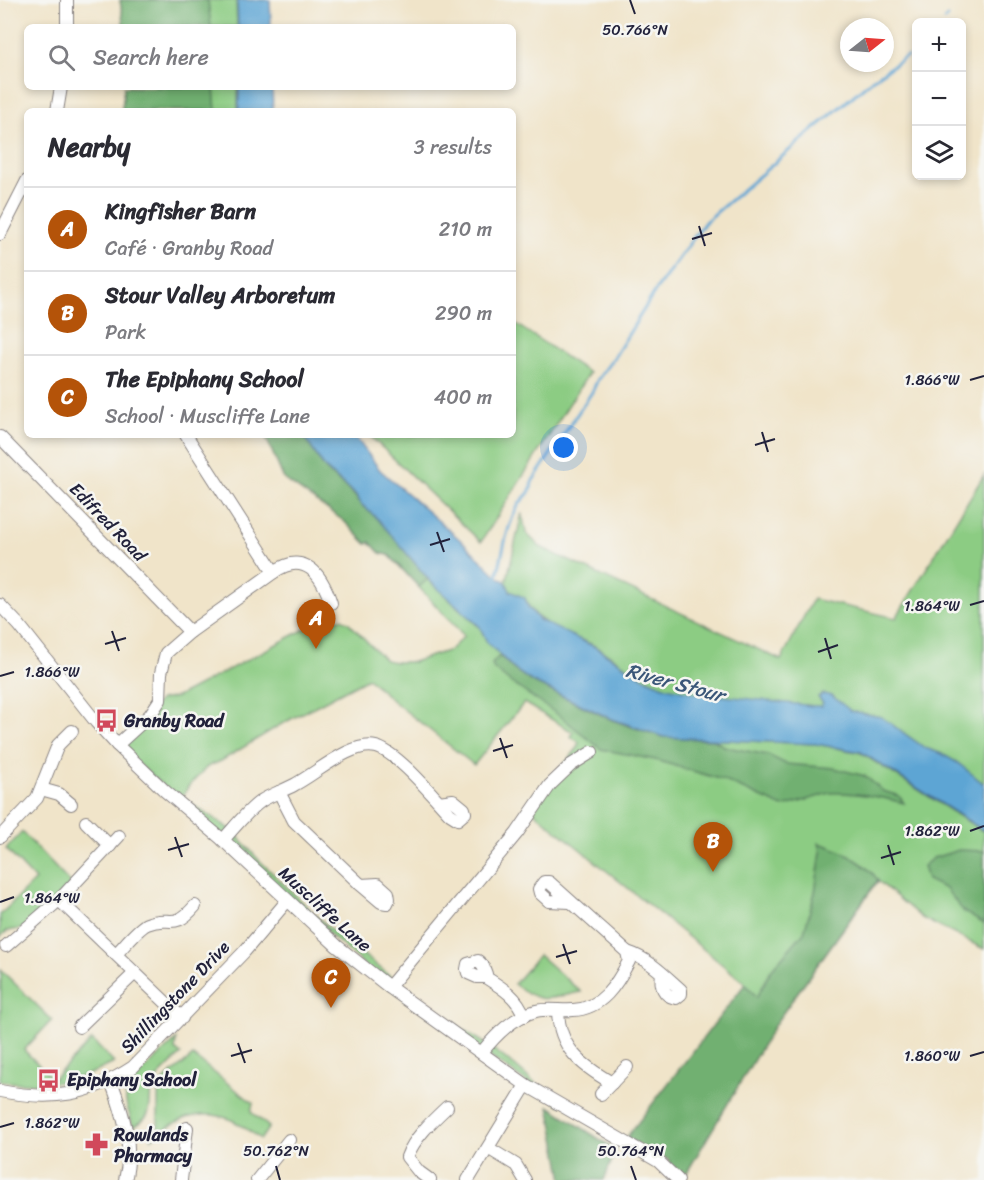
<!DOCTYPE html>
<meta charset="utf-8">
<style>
:root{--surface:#fff;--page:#f2f2f3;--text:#2b2b33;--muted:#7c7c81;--line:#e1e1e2;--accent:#b45309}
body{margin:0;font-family:Sriracha,sans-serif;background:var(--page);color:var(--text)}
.controls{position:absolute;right:18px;top:18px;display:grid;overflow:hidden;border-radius:9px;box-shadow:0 3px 9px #0003}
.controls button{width:54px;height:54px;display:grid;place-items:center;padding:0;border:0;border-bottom:2px solid var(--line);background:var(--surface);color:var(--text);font:30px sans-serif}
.compass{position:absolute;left:840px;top:18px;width:54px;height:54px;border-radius:50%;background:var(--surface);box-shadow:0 3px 9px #0003;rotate:73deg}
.you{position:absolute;left:564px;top:448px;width:21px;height:21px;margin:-15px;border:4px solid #fff;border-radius:50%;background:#1a73e8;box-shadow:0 0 0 9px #1a73e833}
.badge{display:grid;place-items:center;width:39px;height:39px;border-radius:50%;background:var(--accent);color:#fff;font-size:20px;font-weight:700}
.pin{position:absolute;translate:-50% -50px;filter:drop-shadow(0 2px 3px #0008)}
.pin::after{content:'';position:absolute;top:32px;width:21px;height:18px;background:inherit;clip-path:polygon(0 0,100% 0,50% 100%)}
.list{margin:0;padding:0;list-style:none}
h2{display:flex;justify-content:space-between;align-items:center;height:78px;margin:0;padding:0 24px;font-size:26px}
h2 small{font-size:20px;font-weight:400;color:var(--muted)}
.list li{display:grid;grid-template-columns:39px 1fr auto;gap:18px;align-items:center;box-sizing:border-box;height:84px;padding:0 24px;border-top:2px solid var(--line)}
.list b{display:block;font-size:22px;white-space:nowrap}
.list p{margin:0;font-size:20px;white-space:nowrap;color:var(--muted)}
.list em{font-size:20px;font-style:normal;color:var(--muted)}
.icon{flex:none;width:33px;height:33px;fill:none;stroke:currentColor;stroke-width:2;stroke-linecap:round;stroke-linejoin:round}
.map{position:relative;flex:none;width:984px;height:1180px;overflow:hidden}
.search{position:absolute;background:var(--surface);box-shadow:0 3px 9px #0003;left:24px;top:24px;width:492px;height:66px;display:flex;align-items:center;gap:15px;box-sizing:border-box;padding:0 21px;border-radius:9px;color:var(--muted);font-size:22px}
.panel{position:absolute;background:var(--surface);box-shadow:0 3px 9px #0003;left:24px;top:108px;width:492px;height:330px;border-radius:9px}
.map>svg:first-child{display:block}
.green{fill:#8ccc83;stroke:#57775f;stroke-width:1.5}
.forest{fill:#71b071;stroke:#4a6956;stroke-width:1.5}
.water{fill:#5da5d4;stroke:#406488;stroke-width:1.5}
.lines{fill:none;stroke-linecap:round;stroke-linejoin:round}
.stream{stroke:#5da5d4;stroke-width:3}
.street-casing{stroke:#898382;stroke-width:14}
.street{stroke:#fff;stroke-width:12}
.ticks{fill:none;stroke:#22223b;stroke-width:2}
.labels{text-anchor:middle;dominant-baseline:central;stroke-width:5;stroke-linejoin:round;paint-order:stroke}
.street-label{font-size:18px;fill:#22223b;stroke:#f6f6f2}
.poi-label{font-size:18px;font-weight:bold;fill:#22223b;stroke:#f6f6f2;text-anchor:start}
.water-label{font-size:20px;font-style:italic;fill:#3a5678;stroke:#f6f6f2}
.ticks-label{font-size:15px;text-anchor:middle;fill:#22223b;stroke:#f6f6f2;stroke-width:5;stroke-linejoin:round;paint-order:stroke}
</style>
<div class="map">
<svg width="984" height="1180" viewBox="0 0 984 1180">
<rect width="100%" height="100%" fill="#f6f6f2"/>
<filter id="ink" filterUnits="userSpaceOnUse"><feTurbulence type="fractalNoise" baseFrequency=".0167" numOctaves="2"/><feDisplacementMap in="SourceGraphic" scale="12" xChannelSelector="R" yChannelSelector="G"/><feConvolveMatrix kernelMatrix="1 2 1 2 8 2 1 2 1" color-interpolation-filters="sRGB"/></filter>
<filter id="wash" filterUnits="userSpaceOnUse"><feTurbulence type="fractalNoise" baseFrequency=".008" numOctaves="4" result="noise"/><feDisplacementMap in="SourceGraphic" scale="24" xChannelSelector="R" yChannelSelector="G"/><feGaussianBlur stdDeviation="1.35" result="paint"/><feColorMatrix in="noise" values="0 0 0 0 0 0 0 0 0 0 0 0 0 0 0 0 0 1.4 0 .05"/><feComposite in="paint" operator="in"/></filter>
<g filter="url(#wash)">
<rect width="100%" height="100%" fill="#f0e4c9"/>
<g class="green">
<polygon points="120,0 236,0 237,27 124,27"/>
<polygon points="124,87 238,87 238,111 122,111"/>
<polygon points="513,322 589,373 481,542 369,435 513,435"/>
<polygon points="265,435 303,435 325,469 356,497 361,505 378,519 429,581 480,628 487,642 502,658 513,669 532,682 612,720 664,737 816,744 861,753 984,832 984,949 922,918 878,881 777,1021 745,983 529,808 576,750 579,742 571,737 573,732 524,703 474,765 393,701 368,678 280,725 221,761 207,767 188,787 182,798 232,830 258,859 326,925 438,1014 488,1045 515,1066 561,1106 389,987 117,745 160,700 177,697 320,621 341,619 348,622 385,660 396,662 413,662 450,650 464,636 389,555 380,553 370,542 367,544 344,521 284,479"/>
<path d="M984,475v309l-26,-21 -16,-9 -17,-6 -44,-31 -31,-6 -18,-15 -9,-2 -5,3 5,6 -2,4 -7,-1c-48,-5 -102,-5 -147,-19 -28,-8 -50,-30 -76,-43 -25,-11 -56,-19 -66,-46l-15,-7 -4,-8 16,-70 4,20 14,14 241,113 32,-61 83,19z"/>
<polygon points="22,832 71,884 26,928 7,931 0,937 0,915 35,880 6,849"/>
<path d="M539,955l42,37c-32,6 -40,14 -67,-8z"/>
<path d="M1,970l51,50 -28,30 29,29 39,-39 22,23c-40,21 -70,24 -114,18z"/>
<path d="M176,1040l-1,9 6,5 -29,29c-5,21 5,32 -19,44 -3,-12 -11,-29 -6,-41z"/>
<path d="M193,1056l60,47 -2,9 18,15 -8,12c-10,-6 -21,-16 -32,-20 -31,-11 -54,1 -78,20l7,-12v-36h-2l1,-5z"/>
</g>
<g class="forest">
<polygon points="120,0 208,0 211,27 124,27"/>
<polygon points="124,87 214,87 216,111 122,111"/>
<polygon points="265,435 303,435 325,469 356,497 361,505 378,519 428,579 419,587 389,555 380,553 370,542 367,544 344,521 284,479"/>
<path d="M498,657l4,1 11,11 19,13 80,38 29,10 23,7 50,3 12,7 42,8 18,9 48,4 31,8 18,15 16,5 5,7c-23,-6 -50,-11 -74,-10l-47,14 -60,-27 -68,-20 -54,-11 -41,-33 -50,-34 -16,-13 -2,-5z"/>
<path d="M819,843c21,6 46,19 59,37l-101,141 -91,153 -15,-8 -2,-6 -43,-22 119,-154 12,13 14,-27 33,-38 11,-40 6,-40z"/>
<polygon points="959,850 984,851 984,924 964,912 946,889 927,880 923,866 933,858"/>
<polygon points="549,1106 616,1150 604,1180 563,1180"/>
</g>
<g class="water">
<polygon points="237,0 270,0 271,27 238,27"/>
<polygon points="239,87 272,87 273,111 239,111"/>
<polygon points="303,435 354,435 380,470 464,543 497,576 506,582 510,591 525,598 528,607 539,620 595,647 644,678 666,687 696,693 814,706 821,706 823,703 818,697 823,694 832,696 851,711 881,717 925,748 942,754 958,763 984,784 984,831 861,752 816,744 664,737 612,719 533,682 514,669 487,642 480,627 430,581 378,519 361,504 357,496 325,468"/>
</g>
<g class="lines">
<g class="stream">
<polyline points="945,20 947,17"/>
<polyline points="916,46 916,45"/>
<path d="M497,576c6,-23 9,-48 21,-70 6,-11 13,-10 14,-24l60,-90 6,-13 15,-20 43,-69 49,-68 168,-143 34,-23"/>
</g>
</g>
</g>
<g filter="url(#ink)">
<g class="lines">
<defs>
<g id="street">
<polyline points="67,27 67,0"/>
<polyline points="57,111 61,87"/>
<polyline points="0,234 27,181"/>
<polyline points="0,437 190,632"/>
<path d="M274,572c31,-22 48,3 57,31"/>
<polyline points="0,605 19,625 96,722 117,745 165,791 223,840 337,946 389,987 526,1085 658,1161 678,1180"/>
<polyline points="117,745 150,715 160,700 161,673 166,653 190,632 274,572 186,435"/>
<polyline points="41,789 59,794 71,804"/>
<polyline points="279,792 294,821 361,885 381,902 387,903 389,899 388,893 378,884 361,885"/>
<polyline points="86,822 110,846"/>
<polyline points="0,837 37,798 58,745 72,731"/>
<path d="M223,840c12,-13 24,-29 38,-39 11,-7 22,-10 33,-16 22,-11 57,-44 82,-38 21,5 58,50 74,67l8,5 7,-6 -1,-4 -11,-9 -14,2"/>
<polyline points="59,900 182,1018"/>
<polyline points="6,946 59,900 119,836"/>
<path d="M627,952c22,7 37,23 54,38v4l-5,4c-13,-2 -16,-13 -14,-24"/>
<path d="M116,954c8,-8 22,-26 31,-30 23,-10 26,8 48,-18"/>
<path d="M485,977h-8l-9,-4 -1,-4 1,-5 10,-3 5,5 3,8 -1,3c16,10 33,20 39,39"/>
<polyline points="389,987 517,833 550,785 571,765 592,752"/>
<path d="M558,1011c1,37 23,54 54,72"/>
<polyline points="79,1027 135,973"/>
<path d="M482,1052c14,-17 31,-35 54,-41 12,-3 25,0 37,-1 29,-1 44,-26 56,-49l-2,-9 -78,-70h-5l-5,7 1,4 9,8 21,1"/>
<path d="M111,1081c12,32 23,65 14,99"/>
<path d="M0,1091c52,10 89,5 133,-24l111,-115 43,-51"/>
<polyline points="601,1094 627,1067"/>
<polyline points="488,1148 516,1165 525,1180"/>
<polyline points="181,1180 187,1128"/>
<polyline points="257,1180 289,1140"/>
<path d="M430,1180l-11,-8 -12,-15c7,-19 25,-36 40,-50"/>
<polyline points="468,1180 526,1085"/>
</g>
</defs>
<use href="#street" class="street-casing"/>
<use href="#street" class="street"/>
</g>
</g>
<path class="ticks" d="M630,0l5,14M699,226l6,20M692,239l20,-6M970,380l14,-4M762,432l6,20M755,445l20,-6M437,532l7,20M430,545l20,-6M970,605l14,-4M112,631l7,20M825,638l6,21M105,644l21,-6M818,652l20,-7M0,676l14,-4M500,738l7,20M493,751l20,-6M970,831l14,-5M175,837l7,20M888,845l6,20M168,850l21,-6M881,858l20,-6M0,902l14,-5M563,944l7,20M556,957l21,-6M238,1043l7,20M231,1056l21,-6M970,1056l14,-4M0,1127l14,-4M276,1166l4,14M631,1166l5,14"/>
<defs>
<symbol id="bus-bare" viewBox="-9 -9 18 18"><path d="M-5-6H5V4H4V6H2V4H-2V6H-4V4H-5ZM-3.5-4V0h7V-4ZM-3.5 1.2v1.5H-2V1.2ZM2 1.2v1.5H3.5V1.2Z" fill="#d1495b" stroke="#f6f6f2" stroke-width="2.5" paint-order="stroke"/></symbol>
<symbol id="pharmacy-bare" viewBox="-9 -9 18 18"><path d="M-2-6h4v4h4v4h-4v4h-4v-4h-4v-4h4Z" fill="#d1495b" stroke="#f6f6f2" stroke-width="2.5" paint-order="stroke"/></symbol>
</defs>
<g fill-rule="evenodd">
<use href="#bus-bare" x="90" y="704" width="33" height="33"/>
<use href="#bus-bare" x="32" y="1064" width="33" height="33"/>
<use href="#pharmacy-bare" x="80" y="1128" width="33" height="33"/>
</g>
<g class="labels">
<g class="street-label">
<text transform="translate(108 522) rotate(46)">Edifred Road</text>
<text transform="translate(325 909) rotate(42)">Muscliffe Lane</text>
<text transform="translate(175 997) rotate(-46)">Shillingstone Drive</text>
</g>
<g class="poi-label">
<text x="124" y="721">Granby Road</text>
<text x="67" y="1080">Epiphany School</text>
<text x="114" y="1135">Rowlands<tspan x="114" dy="21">Pharmacy</tspan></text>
</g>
<g class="water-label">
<text transform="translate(675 683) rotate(15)">River Stour</text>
</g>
</g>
<g class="ticks-label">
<text x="635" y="35">50.766°N</text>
<text x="932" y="385">1.866°W</text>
<text x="932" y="611">1.864°W</text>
<text x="52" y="677">1.866°W</text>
<text x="932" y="836">1.862°W</text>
<text x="52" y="903">1.864°W</text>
<text x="932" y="1061">1.860°W</text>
<text x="52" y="1128">1.862°W</text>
<text x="276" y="1156">50.762°N</text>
<text x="631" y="1156">50.764°N</text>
</g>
</svg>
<div class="controls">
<button>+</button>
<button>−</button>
<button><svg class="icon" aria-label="layers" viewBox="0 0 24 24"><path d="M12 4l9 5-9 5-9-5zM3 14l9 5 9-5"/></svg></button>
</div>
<svg class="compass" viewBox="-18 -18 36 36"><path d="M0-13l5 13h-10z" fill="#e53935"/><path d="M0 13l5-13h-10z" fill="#7c7c81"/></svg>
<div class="you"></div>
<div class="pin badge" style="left:316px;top:649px">A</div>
<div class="pin badge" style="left:713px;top:872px">B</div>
<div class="pin badge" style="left:331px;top:1008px">C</div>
<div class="search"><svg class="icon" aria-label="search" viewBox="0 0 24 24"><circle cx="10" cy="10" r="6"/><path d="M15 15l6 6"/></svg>Search here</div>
<section class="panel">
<h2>Nearby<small>3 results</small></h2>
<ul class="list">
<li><span class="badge">A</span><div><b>Kingfisher Barn</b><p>Café · Granby Road</p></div><em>210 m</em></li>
<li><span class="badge">B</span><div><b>Stour Valley Arboretum</b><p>Park</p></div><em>290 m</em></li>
<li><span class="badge">C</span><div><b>The Epiphany School</b><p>School · Muscliffe Lane</p></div><em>400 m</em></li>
</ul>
</section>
</div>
